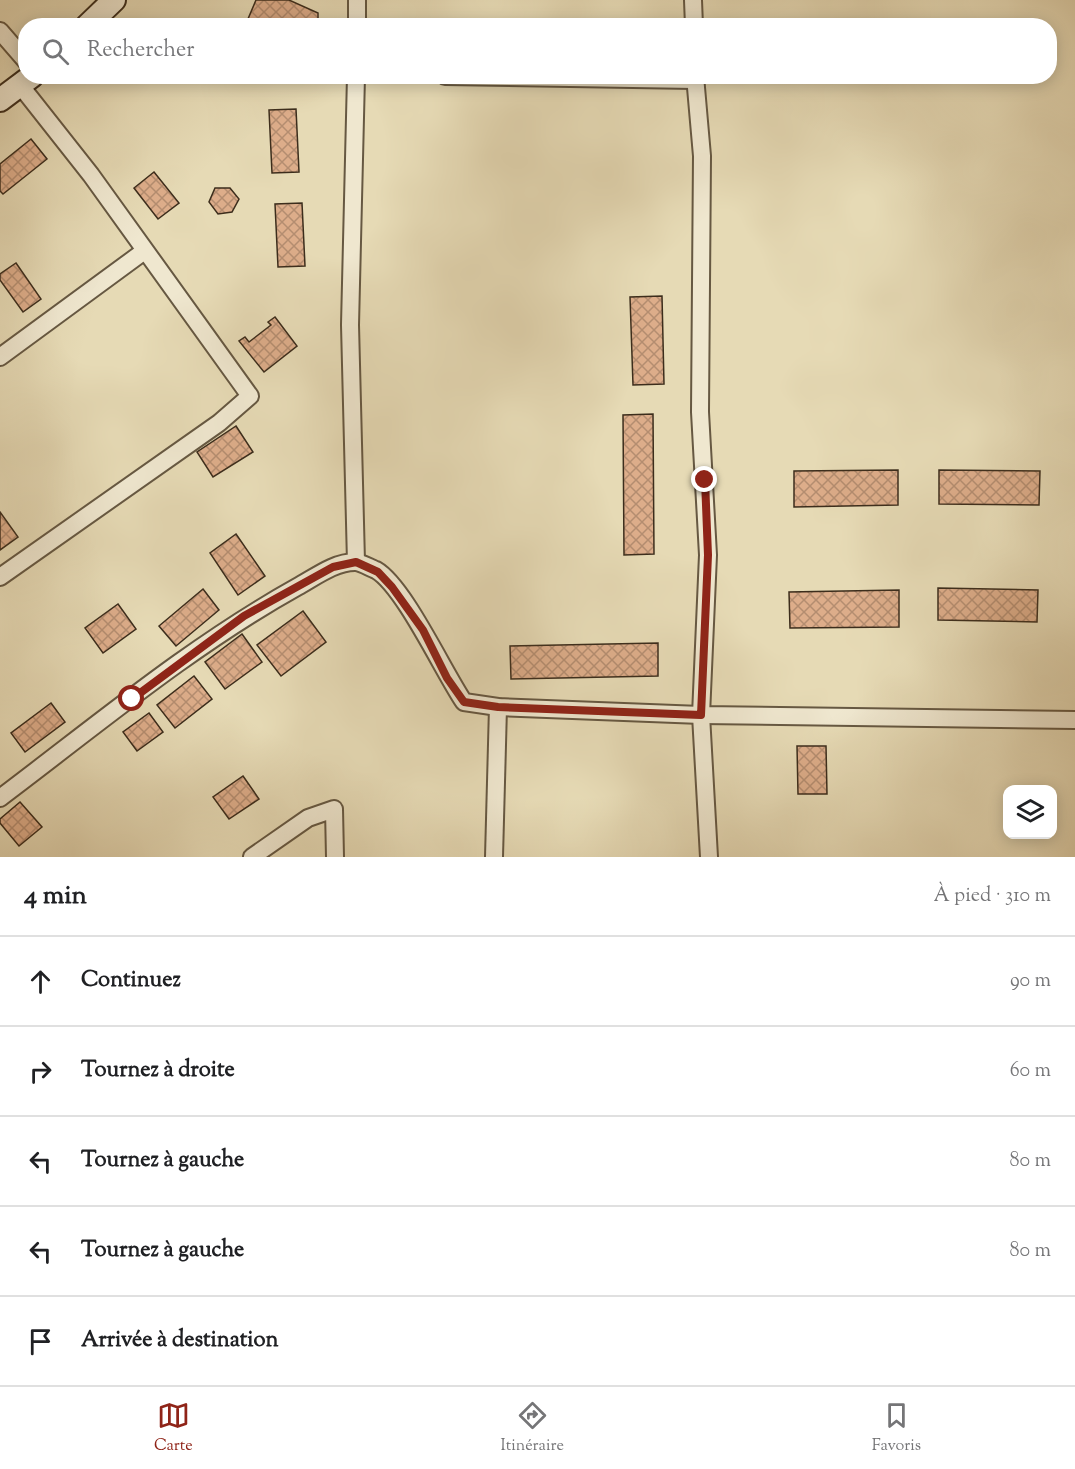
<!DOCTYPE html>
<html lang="fr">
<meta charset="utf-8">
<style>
:root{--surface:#fff;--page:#f6f6f6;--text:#202124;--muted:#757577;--line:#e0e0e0;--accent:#8f2418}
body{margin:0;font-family:"Sorts Mill Goudy",serif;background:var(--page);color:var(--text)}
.controls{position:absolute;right:18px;bottom:18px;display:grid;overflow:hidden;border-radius:12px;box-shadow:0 3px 15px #0003}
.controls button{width:54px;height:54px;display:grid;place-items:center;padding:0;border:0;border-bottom:2px solid var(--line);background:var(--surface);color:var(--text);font:30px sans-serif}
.stop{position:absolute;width:18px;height:18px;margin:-14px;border:4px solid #8f2418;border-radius:50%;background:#fff}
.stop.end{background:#8f2418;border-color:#fff;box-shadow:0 2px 6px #0008}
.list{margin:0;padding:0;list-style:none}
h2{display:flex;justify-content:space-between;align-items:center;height:78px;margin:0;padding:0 24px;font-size:26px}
h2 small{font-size:20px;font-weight:400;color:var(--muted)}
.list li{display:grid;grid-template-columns:39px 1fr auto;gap:18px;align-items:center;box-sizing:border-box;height:90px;padding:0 24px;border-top:2px solid var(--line)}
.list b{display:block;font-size:22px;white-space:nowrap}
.list em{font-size:20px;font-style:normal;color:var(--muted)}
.icon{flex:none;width:33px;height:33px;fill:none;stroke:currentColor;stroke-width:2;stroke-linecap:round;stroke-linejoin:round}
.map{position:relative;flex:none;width:1075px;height:857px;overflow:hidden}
.search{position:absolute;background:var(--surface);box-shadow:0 3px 15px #0003;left:18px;right:18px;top:18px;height:66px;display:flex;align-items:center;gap:15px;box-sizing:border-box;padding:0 21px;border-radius:24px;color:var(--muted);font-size:22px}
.sheet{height:528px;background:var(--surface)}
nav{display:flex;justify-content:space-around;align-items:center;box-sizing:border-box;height:84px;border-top:2px solid var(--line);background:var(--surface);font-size:16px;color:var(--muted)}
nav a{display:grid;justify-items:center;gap:3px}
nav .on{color:var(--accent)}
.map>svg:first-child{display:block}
.building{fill:url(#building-cross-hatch);stroke:#3c2d1c;stroke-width:1.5}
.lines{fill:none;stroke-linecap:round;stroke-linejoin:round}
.minor-casing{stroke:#665842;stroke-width:20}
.secondary-casing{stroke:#3c2d1c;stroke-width:26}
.minor{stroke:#efe7cf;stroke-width:16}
.secondary{stroke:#efe7cf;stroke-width:22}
.route{stroke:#8f2418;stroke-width:8}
</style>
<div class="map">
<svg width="1075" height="857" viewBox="0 0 1075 857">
<defs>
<pattern id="building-cross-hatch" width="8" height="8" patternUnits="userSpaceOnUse" patternTransform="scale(1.5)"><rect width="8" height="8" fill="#ddad8a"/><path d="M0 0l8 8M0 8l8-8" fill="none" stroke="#b48d70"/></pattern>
</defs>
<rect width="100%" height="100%" fill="#e6dab5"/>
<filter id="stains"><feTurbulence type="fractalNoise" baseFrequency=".00333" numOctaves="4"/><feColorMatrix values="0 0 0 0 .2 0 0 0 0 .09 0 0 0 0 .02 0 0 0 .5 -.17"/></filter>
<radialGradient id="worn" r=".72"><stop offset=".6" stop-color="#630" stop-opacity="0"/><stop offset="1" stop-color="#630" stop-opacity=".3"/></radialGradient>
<g class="building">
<polygon points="256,0 289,0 318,13 318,26 293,26 278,19 275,26 245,26"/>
<polygon points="296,109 299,172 272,173 269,110"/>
<polygon points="31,139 47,159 3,194 0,191 0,164"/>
<polygon points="154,172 179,203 158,219 134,188"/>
<polygon points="215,188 230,188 239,199 232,212 218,214 209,202"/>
<polygon points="302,203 305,266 278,267 275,204"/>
<polygon points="16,263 41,299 23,312 0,280 0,274"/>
<polygon points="662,296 664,384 633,385 630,297"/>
<polygon points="275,317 297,346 264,372 239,341 245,337 249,342 271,325 268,322"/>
<polygon points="653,414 654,554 624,555 623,415"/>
<polygon points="236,426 253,452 213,477 197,452"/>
<polygon points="898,470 898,505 794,507 794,471"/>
<polygon points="939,470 1040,471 1039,505 939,504"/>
<polygon points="0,512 18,537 0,550"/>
<polygon points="236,534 265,576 238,595 210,553"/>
<polygon points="938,588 1038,590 1037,622 938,620"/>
<polygon points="203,589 219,610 176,646 159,626"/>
<polygon points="899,590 899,627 790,628 789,592"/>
<polygon points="118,604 136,629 103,653 85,628"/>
<polygon points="303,611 326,642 281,676 257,645"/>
<polygon points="242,634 262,662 225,689 205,662"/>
<polygon points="658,643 658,676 511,679 510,646"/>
<polygon points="194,676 212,699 175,728 157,705"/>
<polygon points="51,703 65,722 25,752 11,733"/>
<polygon points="149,713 163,732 137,751 123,732"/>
<polygon points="797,746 826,746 827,794 798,794"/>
<polygon points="243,776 259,799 229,819 213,797"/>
<polygon points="20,802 42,827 19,846 0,823 0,819"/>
</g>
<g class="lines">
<defs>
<g id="minor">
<polyline points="693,0 694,26"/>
<polyline points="357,26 357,0"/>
<polyline points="0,31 26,61"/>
<polyline points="356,76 350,325 356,562"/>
<polyline points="445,76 695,80"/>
<polyline points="695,76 702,156 700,412 708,555 701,715 709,857"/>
<polyline points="0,357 143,252"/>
<polyline points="0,577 219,423 250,396 91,175 20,85"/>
<path d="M0,798c97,-73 191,-152 297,-211 17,-9 37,-25 58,-25 6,0 15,6 21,8 28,16 68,103 88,132l34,5 203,8 374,5"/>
<polyline points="252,857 308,818 334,809 335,857"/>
<polyline points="494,857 498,707"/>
</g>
<g id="secondary">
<polyline points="87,26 114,0"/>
<polyline points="0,100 32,76"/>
</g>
</defs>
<use href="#minor" class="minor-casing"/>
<use href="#secondary" class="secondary-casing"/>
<use href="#minor" class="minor"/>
<use href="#secondary" class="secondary"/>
</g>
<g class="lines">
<polyline class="route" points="132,699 244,616 333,567 356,562 378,572 392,587 423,630 447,678 464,702 498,707 701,715 708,555 705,480"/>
</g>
<rect width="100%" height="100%" filter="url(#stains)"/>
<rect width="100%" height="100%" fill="url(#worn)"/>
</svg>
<div class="controls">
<button><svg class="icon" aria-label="layers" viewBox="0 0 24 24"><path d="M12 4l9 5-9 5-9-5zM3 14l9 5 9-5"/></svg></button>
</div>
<div class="stop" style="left:132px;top:699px"></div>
<div class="stop end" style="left:705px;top:480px"></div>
<div class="search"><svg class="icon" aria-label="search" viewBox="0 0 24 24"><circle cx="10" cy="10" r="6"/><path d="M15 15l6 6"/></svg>Rechercher</div>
</div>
<section class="sheet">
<h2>4 min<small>À pied · 310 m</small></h2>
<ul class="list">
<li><svg class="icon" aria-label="ahead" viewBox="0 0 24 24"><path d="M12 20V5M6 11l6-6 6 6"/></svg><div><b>Continuez</b></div><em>90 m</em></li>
<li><svg class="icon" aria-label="right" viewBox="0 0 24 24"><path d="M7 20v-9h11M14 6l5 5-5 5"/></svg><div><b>Tournez à droite</b></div><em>60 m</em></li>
<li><svg class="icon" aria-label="left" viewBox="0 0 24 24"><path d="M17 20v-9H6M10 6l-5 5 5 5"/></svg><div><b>Tournez à gauche</b></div><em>80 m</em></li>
<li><svg class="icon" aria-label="left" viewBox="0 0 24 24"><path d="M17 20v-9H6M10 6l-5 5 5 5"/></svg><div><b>Tournez à gauche</b></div><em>80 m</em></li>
<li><svg class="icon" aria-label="arrive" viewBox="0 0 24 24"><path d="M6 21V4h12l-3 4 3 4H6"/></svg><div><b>Arrivée à destination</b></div></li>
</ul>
</section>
<nav>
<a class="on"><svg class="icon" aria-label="map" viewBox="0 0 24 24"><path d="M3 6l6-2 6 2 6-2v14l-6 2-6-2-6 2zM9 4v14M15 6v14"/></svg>Carte</a>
<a><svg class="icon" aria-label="directions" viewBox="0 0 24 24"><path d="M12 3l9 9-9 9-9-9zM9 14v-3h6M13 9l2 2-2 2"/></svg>Itinéraire</a>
<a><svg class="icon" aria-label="saved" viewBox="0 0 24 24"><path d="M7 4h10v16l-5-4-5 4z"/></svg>Favoris</a>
</nav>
